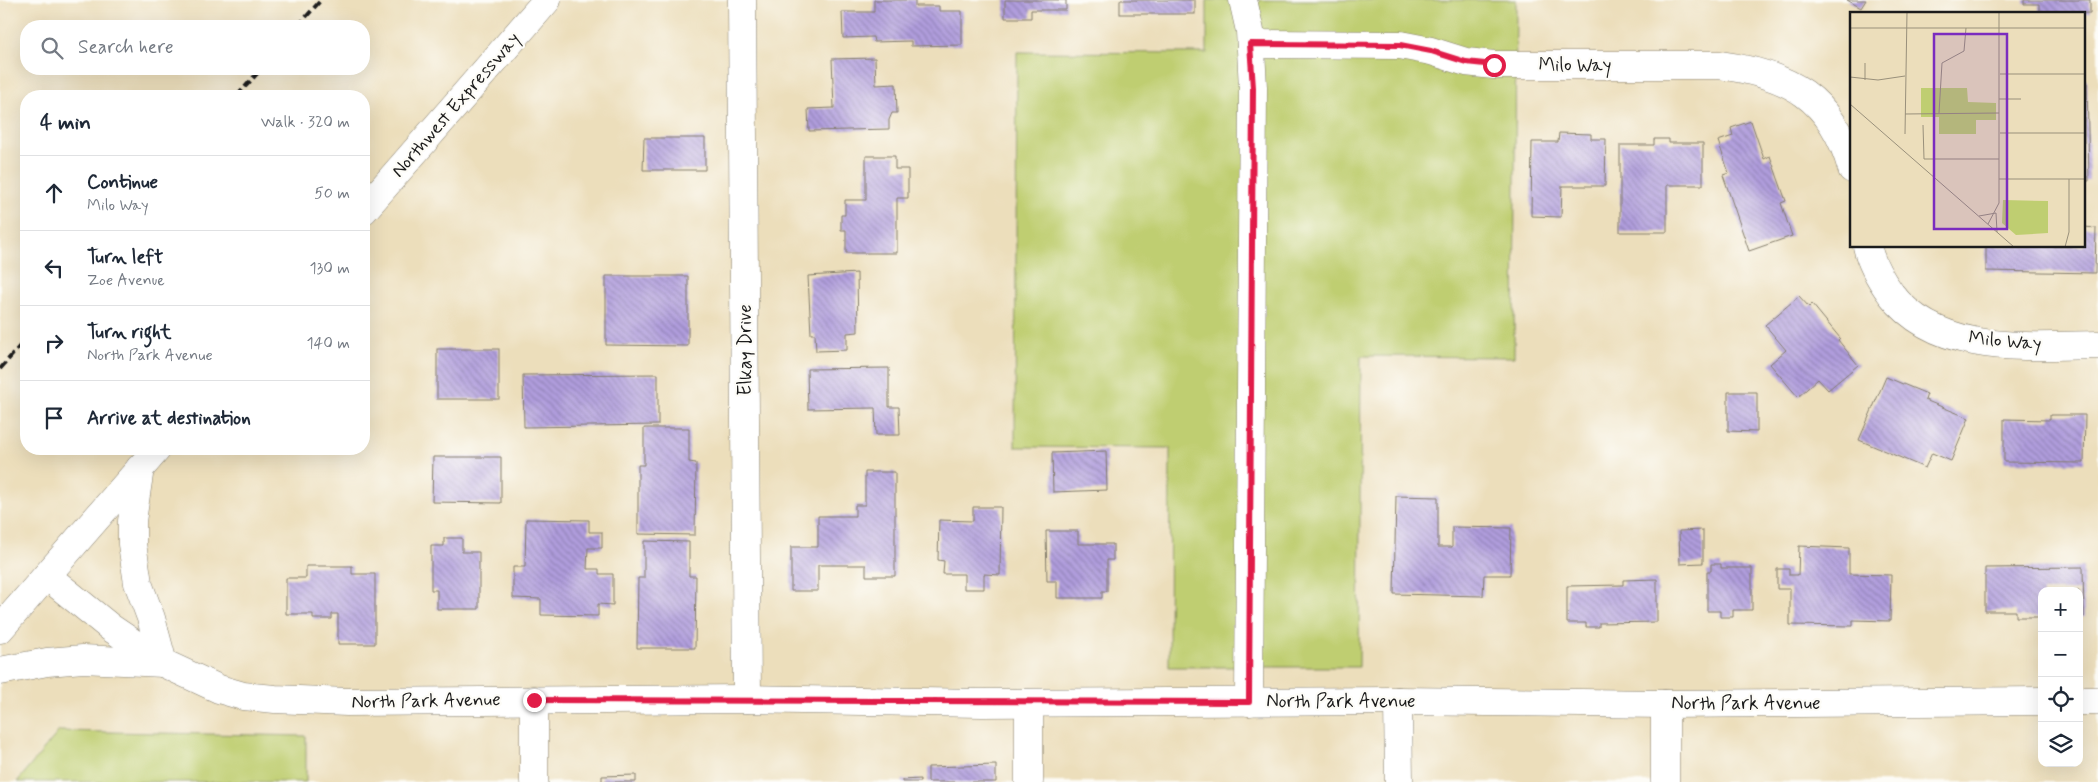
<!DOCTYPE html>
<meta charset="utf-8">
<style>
:root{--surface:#fff;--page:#f2f2f3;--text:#1f2937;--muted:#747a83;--line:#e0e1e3}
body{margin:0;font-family:Mynerve,sans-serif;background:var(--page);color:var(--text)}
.controls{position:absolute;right:15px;bottom:15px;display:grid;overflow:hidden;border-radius:10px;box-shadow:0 5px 20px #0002}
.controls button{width:45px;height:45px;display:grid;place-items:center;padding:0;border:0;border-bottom:1px solid var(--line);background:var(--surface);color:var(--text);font:25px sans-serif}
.stop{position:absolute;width:15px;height:15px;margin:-11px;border:4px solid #e11d48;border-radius:50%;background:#fff}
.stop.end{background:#e11d48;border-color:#fff;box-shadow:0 1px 5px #0008}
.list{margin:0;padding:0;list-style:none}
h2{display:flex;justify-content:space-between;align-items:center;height:65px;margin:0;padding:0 20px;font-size:21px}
h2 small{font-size:16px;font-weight:400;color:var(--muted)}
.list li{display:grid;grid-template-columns:32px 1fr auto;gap:15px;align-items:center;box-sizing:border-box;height:75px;padding:0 20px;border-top:1px solid var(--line)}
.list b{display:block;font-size:19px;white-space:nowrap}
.list p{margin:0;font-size:16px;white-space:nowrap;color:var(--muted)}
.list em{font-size:16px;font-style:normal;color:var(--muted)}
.icon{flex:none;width:28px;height:28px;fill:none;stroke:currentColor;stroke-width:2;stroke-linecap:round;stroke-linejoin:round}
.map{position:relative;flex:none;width:2098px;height:782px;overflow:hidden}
.search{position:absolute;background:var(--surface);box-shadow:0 5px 20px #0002;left:20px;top:20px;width:350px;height:55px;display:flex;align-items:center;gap:12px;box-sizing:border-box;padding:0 18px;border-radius:20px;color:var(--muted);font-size:19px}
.panel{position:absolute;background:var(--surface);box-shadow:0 5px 20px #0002;left:20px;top:90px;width:350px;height:365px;border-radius:20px}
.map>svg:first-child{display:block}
.green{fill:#bfce71;stroke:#6e7546}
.building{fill:url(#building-back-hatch)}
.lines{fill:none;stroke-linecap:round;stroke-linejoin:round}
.minor-casing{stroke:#847d6c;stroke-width:29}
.tertiary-casing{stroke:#847d6c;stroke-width:29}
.secondary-casing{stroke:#847d6c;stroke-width:29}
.minor{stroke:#fff;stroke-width:28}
.tertiary{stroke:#fff;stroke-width:28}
.secondary{stroke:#fff;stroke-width:28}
.rail{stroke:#1c1c1c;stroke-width:4;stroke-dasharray:8 4;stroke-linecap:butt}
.route{stroke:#e11d48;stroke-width:6}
.labels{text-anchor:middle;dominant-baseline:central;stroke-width:4.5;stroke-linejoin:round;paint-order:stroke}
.street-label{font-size:19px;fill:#1c1c1c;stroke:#fdfcf7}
.inset-road{fill:none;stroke:#99907b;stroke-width:1}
.view{fill:#7b2cbf;fill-opacity:0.15;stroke:#7b2cbf;stroke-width:2.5}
.inset-edge{fill:none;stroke:#1c1c1c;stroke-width:2.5}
</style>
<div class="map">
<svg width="2098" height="782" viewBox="0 0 2098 782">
<defs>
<pattern id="building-back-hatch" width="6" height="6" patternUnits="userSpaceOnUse" patternTransform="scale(1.25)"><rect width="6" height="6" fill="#b09ddd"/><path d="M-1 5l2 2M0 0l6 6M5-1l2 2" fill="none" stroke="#8e7fb2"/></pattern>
</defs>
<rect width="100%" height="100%" fill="#fdfcf7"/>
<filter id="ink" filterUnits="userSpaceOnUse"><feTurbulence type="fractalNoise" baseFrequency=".02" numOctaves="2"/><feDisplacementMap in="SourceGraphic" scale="10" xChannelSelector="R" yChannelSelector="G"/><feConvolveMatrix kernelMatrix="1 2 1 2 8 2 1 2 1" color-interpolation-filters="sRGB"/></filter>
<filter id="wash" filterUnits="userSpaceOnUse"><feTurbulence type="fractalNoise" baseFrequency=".0096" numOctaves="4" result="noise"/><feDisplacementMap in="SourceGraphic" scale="20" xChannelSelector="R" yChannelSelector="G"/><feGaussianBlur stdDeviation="1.12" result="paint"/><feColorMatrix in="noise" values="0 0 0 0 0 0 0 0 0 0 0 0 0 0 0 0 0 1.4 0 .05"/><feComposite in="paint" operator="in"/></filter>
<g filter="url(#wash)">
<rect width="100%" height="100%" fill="#ecdebb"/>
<g class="green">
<polygon points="1207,0 1516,0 1514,357 1361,356 1359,667 1169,667 1170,448 1015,447 1017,52 1207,53"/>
<polygon points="59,731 306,736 306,782 17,782"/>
</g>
<g id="blocks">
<g class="building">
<polygon points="874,0 915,0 915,6 939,6 939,11 962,11 962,45 911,46 911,41 874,42 873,37 843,38 842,12 874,12"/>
<polygon points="1005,0 1066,0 1066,10 1031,10 1031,18 1005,18"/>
<rect x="1120" y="0" width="75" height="14"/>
<polygon points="1847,0 1866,0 1861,8"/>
<polygon points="2024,0 2090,0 2090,13 2039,14 2039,4 2024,4"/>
<polygon points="875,58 876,85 896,84 897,113 892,113 889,120 889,129 809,131 808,109 834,108 832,59"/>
<polygon points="2084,80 2087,80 2089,181 2084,181"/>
<polygon points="1751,121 1764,159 1770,156 1786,201 1781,203 1792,236 1749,251 1723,175 1729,173 1718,141 1733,136 1731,128"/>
<polygon points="1559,133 1591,134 1591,139 1606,139 1605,186 1562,186 1561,217 1531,216 1532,142 1558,142"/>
<polygon points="644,138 705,138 705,170 643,170"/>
<polygon points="1654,139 1669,139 1669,143 1703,143 1703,185 1667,185 1667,232 1620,232 1620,145 1654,145"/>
<polygon points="866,156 895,156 895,169 908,169 908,198 897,198 897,253 846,253 846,230 841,230 841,215 845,215 845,200 866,200"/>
<polygon points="2084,227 2096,228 2095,273 1986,271 1986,246 2084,246"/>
<polygon points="857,273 858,332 847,333 847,350 816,351 815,334 811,334 808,276"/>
<polygon points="606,276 688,276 688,346 606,345"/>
<polygon points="1799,296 1809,307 1812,304 1840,338 1838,340 1858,365 1828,390 1818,379 1798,397 1770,364 1786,350 1765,325"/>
<rect x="437" y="349" width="62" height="50"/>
<polygon points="889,368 889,407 899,407 900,435 876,435 875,408 808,409 807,369"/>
<polygon points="658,374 658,425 524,427 523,375"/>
<polygon points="1886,377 1927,394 1925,400 1969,418 1951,461 1932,453 1925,468 1859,440"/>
<polygon points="1728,392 1757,392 1757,432 1728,431"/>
<polygon points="2050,415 2085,415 2084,463 2004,462 2004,419 2050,420"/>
<polygon points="644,428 689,428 689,462 696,463 695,535 638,534 638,465 644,465"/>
<polygon points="1106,451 1107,490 1053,492 1052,453"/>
<polygon points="433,457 501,457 501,503 432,502"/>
<polygon points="865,472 895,472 895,576 866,576 866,565 818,565 818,591 791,591 791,547 818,547 818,516 855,516 855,505 865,505"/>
<polygon points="1396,496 1438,497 1438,547 1452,547 1452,527 1511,528 1510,575 1484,575 1483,596 1394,594"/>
<polygon points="973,507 1001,507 1000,575 984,574 984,589 964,589 964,574 943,574 944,561 938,560 939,520 973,521"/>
<polygon points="526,519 589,520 589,532 602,532 602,548 588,548 587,569 599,569 599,574 613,574 613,605 598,604 598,616 541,615 541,599 513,598 513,567 525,567"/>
<polygon points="1703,530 1703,563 1680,564 1679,531"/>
<polygon points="1046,531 1078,531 1078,544 1113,544 1113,560 1107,560 1107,591 1102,591 1102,598 1057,598 1057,581 1047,581"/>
<polygon points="444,538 462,538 462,552 479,552 479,609 437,609 437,590 431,590 431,546 444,546"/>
<polygon points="644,541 689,542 689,576 696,576 695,648 637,648 638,578 644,578"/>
<polygon points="1799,546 1849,548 1849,574 1891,575 1890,621 1853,620 1853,626 1790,625 1790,589 1777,589 1777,569 1789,569 1789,575 1798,575"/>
<polygon points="1711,564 1721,564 1721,568 1752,568 1752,610 1733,610 1733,617 1720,617 1720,611 1707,611 1707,571 1711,571"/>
<polygon points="306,566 352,566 352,574 375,574 375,644 338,644 338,614 332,614 332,619 313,619 313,614 286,614 286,578 306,578"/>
<polygon points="2083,567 2084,617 2079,617 2079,591 2042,591 2042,617 2016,617 2016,611 1985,611 1985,568"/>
<polygon points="1657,579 1657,622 1599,623 1599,627 1586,627 1586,623 1567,623 1567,586 1623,585 1623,580"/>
<polygon points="996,765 996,782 928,782 928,767"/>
<polygon points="636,775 636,782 602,782 602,776"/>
<polygon points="920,779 920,782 902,782 902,780"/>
</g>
</g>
</g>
<g filter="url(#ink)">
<use href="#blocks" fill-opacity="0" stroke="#847d6c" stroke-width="1"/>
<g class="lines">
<defs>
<g id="minor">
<polyline points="742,0 747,699"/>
<polyline points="1243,0 1250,31 1253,88 1249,702"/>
<path d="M1251,44l149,1 31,6 35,11 28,3h225c70,9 113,32 133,104"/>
<path d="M1867,246c4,18 13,33 24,48 48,62 137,52 207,51"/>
<polyline points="534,700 534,782"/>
<polyline points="1398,701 1399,782"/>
<polyline points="1029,703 1029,782"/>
<polyline points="1665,782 1665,704"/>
</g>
<g id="tertiary">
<polyline points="47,576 111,628 163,663 219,689 243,696 275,699 347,702 747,699 982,703 1398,701 1665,704 2042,701"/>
<polyline points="0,671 47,662 83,659 163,663 151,618 138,583 132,544 132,521 140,468"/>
<polyline points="2079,701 2098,701"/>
</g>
<g id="secondary">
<polyline points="364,210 547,0"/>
<polyline points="0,629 157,449"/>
</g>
</defs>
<use href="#minor" class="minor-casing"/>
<use href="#tertiary" class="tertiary-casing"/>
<use href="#secondary" class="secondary-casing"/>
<use href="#minor" class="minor"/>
<use href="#tertiary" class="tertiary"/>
<use href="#secondary" class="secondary"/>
<g class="rail">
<polyline points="298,26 321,0"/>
<polyline points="237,96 261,69"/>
<polyline points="0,369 26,339"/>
</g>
</g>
</g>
<g class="lines" filter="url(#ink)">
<path class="route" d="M534,700c238,-1 477,3 715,2l4,-614 -3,-44 150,1 31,6 35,11 28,3"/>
</g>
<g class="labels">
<g class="street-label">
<text x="1575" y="65">Milo Way</text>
<text transform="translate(456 105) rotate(-49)">Northwest Expressway</text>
<text transform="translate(2005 341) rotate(5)">Milo Way</text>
<text transform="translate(745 350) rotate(-90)">Elkay Drive</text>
<text transform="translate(426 701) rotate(-1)">North Park Avenue</text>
<text x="1341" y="701">North Park Avenue</text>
<text x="1746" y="703">North Park Avenue</text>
</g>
</g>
<g transform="translate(1850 12)">
<rect width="235" height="235" fill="#ecdebb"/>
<path d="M71,76h46l1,14 28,1v17h-20v14h-37v-17h-18zM153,188l45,1v32l-32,2 -14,-12z" fill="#bfce71"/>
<path class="inset-road" d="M149,0v16h86M0,16h149v175l-11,21M15,51v17M150,62h85M0,65l28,3 27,-4M149,87h22M0,92l164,143M89,101l3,-50 22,-12 2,-23M55,102l94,-1M73,113l1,34h75M150,121h85M55,122l2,-122M149,167h86M129,204l17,-3 1,19M215,235l4,-15v-53"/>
<path class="view" d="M84,22h73v195h-73z"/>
<rect width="235" height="235" class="inset-edge"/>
</g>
</svg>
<div class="controls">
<button>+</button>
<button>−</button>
<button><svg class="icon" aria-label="locate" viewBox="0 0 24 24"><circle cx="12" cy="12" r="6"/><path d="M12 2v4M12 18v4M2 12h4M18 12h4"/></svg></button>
<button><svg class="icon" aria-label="layers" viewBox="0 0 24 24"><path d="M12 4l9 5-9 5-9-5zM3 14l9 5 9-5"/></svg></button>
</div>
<div class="stop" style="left:1494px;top:65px"></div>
<div class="stop end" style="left:534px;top:700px"></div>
<div class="search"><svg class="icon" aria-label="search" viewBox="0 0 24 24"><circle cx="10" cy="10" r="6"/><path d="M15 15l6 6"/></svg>Search here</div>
<section class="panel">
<h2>4 min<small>Walk · 320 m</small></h2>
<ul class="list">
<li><svg class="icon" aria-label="ahead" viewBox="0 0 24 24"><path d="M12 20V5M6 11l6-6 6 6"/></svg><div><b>Continue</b><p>Milo Way</p></div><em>50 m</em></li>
<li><svg class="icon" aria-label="left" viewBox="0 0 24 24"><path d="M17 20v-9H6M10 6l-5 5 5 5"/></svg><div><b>Turn left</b><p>Zoe Avenue</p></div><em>130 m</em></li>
<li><svg class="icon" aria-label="right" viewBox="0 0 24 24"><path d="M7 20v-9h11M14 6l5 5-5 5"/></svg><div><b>Turn right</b><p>North Park Avenue</p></div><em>140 m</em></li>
<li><svg class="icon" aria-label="arrive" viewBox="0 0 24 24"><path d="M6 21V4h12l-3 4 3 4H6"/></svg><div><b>Arrive at destination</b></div></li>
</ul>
</section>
</div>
